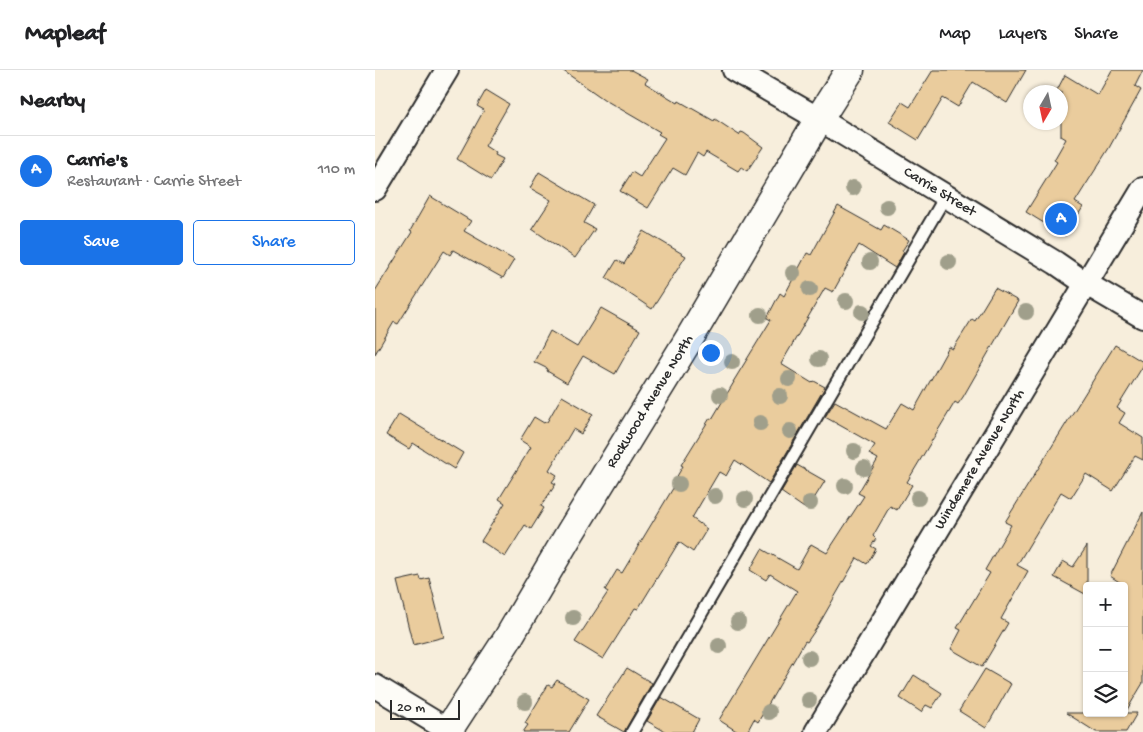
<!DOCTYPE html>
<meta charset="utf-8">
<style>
:root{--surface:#fff;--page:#f6f6f6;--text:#202124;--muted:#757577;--line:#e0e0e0;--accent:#1a73e8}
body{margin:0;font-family:"Gochi Hand",sans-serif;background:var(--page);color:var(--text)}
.controls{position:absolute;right:15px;bottom:15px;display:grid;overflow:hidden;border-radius:5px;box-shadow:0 1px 4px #0004}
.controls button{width:45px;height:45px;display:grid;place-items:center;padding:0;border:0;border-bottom:1px solid var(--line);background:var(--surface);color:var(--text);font:25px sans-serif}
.compass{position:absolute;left:648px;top:15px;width:45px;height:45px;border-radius:50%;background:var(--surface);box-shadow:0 1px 4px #0004;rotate:189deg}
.scale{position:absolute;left:15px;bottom:12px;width:70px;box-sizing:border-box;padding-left:5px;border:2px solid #2b2b2b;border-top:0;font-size:14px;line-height:18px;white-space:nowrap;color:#2b2b2b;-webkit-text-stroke:4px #fdfcf7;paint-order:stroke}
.you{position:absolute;left:335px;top:282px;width:18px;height:18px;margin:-12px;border:4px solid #fff;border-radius:50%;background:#1a73e8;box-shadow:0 0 0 8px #1a73e833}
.badge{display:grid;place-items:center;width:32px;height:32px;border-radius:50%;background:var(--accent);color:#fff;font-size:16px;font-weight:700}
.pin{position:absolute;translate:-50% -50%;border:2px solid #fff;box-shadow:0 1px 5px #0006}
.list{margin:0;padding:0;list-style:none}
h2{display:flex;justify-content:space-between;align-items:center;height:65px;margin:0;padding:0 20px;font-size:21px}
h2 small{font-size:16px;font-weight:400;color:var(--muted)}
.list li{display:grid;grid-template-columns:32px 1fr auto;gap:15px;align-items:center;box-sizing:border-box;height:70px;padding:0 20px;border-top:1px solid var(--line)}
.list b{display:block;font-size:19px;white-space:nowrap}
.list p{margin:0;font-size:16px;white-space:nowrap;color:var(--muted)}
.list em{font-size:16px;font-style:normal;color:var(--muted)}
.actions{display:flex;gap:10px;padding:15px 20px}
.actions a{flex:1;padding:11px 0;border:1px solid var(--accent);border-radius:5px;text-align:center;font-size:18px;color:var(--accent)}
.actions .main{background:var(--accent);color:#fff}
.icon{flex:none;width:28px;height:28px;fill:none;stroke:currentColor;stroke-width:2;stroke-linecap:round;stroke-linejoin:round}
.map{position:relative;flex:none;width:768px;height:662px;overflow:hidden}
header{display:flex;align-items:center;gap:30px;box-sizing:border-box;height:70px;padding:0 25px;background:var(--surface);border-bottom:1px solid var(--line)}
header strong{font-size:24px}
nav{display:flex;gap:28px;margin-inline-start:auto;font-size:18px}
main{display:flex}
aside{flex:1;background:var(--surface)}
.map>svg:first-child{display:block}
.building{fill:#eacc9d;stroke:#2b2b2b}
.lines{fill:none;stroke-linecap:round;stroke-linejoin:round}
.lane-casing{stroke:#2b2b2b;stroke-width:15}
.street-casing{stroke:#2b2b2b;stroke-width:26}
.secondary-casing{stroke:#2b2b2b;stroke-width:31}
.lane{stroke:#fdfcf7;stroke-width:11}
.street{stroke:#fdfcf7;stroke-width:22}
.secondary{stroke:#fdfcf7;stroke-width:28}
.tree{fill:#a09f8b}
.labels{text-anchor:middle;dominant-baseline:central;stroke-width:4.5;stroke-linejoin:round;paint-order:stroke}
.street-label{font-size:15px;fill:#2b2b2b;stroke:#fdfcf7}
</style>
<header>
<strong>Mapleaf</strong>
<nav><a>Map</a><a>Layers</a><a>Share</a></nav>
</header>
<main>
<aside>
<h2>Nearby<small></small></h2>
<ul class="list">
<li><span class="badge">A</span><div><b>Carrie's</b><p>Restaurant · Carrie Street</p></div><em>110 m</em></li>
</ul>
<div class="actions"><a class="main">Save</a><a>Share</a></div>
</aside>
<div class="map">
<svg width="768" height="662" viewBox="0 0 768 662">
<rect width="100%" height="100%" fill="#f7eedc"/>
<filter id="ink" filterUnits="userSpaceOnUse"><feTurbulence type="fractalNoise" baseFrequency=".02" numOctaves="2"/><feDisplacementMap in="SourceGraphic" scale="10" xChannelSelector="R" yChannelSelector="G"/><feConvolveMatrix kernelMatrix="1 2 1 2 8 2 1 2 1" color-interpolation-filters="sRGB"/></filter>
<g filter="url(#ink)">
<g class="building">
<polygon points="187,0 256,0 273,9 270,13 303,33 304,31 339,51 340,49 364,65 366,62 369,63 388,77 372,101 366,97 363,101 331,82 328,87 322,83 310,105 298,98 273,138 245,121 257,102 265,107 290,68 283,64 285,62 230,30"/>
<polygon points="558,0 651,0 632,33 598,12 583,37 568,28 543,70 514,52 527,32 535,37"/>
<polygon points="737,0 768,0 760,16 766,20 734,78 700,132 708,137 690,166 651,142 682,92 679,90 691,69 686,66 686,22 681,22 690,5 723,25"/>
<polygon points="111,20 134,34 110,76 121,83 120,85 128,89 116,110 82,89 109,40 102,36"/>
<polygon points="164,102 219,135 209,153 220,159 200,188 157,159 176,130 155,118"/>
<polygon points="55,126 96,151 89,161 139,190 128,208 78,180 75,185 69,181 23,254 19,252 0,284 0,221 37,162 35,161"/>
<polygon points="463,136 506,160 509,155 534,170 527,181 529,182 520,198 484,175 458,222 450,218 406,294 437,313 439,311 450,317 394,413 360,390 351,406 344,402 317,448 332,459 318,482 304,472 263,539 260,538 228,589 200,572 233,522 230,520 242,500 247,503 303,410 301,408 308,396 306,395 335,348 337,349 359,312 358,312 396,250 392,248 405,223 409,226 432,183 436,185"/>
<polygon points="269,161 311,186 277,239 231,208 242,190 249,194"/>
<polygon points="620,218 643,231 588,327 583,334 580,332 532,412 537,415 522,440 515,436 498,466 501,469 496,476 501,479 492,494 482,488 443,556 432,572 430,571 383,652 379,649 372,662 363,662 344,650 422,521 395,504 391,510 375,500 387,479 422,499 436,474 452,483 489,426 483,423 503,389 494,384 500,375 450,347 460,331 511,359 527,333 539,340 574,277 578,279 597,249 600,251"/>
<polygon points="226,238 265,260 240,304 208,286 192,313 172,301 173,299 159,292 175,261 202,277"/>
<polygon points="740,275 768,292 768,296 742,338 750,343 744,353 768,368 768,390 760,386 738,421 711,404 696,428 686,422 642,495 653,501 626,549 633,553 607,597 576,579 586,560 582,558 615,503 610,500 636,455 630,452"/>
<polygon points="187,326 218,344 206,364 198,359 174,400 182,405 177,412 181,414 166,436 169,438 156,459 150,455 130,487 106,471 130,433 124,429 156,377 145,370 159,347 169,353 170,352 172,352"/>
<polygon points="24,344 88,383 79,399 38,373 34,379 11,365"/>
<polygon points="422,395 450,411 432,440 406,422"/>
<polygon points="768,442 768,613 750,643 762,643 751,662 721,662 691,643 749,643 749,515 735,506"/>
<polygon points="712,476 712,525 679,507 688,491 698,497"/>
<polygon points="45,506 46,510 54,508 69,567 38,575 22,511"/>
<polygon points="252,598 277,613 249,662 221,646"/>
<polygon points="610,599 636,614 611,658 584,641"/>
<polygon points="539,605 567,623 557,638 551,635 546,642 525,628"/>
<polygon points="182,610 214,629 194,662 148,662 153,655 150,653 173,615 177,617"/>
<polygon points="286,627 324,649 317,662 291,662 272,651"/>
</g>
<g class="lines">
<defs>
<polyline id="lane" points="257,662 570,127"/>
<g id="street">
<path id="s1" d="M359,0l85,49 237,144 29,20 58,34"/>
<polyline points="0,119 72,0"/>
<polyline points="0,616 76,662"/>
<path id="s2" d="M441,662l327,-543"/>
</g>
<g id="secondary">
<path id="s3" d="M72,662l60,-92 63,-107 119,-194 130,-220 31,-49"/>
</g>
</defs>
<use href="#lane" class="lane-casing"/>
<use href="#street" class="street-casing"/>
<use href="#secondary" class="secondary-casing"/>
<use href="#lane" class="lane"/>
<use href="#street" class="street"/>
<use href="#secondary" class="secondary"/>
</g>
<g class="tree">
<circle cx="478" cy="118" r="8"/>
<circle cx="512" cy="137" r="8"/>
<circle cx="495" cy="192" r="8"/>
<circle cx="574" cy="192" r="8"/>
<circle cx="418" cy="203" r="8"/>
<circle cx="435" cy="219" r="8"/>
<circle cx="471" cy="231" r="8"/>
<circle cx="487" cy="242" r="8"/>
<circle cx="651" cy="242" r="8"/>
<circle cx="385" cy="245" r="8"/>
<circle cx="444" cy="289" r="8"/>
<circle cx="357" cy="292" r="8"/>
<circle cx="414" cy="309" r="8"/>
<circle cx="345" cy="325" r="8"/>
<circle cx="405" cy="326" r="8"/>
<circle cx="385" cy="353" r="8"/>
<circle cx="415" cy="361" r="8"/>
<circle cx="479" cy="381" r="8"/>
<circle cx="489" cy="398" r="8"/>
<circle cx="304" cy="414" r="8"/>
<circle cx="470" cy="416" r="8"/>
<circle cx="340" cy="426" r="8"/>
<circle cx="543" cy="428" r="8"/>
<circle cx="370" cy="429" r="8"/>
<circle cx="435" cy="433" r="8"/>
<circle cx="198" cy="548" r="8"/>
<circle cx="363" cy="552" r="8"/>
<circle cx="344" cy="576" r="8"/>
<circle cx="434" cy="588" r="8"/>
<circle cx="434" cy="630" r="8"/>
<circle cx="150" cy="632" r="8"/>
<circle cx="394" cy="642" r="8"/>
</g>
</g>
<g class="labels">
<g class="street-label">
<text stroke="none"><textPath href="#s1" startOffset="239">Carrie Street</textPath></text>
<text stroke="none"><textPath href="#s3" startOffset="388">Rockwood Avenue North</textPath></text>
<text stroke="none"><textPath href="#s2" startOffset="318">Windemere Avenue North</textPath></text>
</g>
</g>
</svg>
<div class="controls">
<button>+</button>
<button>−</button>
<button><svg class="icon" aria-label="layers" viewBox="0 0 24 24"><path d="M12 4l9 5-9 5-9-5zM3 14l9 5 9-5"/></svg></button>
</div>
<svg class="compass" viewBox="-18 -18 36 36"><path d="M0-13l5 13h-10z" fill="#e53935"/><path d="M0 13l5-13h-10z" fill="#757577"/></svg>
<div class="scale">20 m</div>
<div class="you"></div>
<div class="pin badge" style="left:686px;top:149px">A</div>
</div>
</main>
